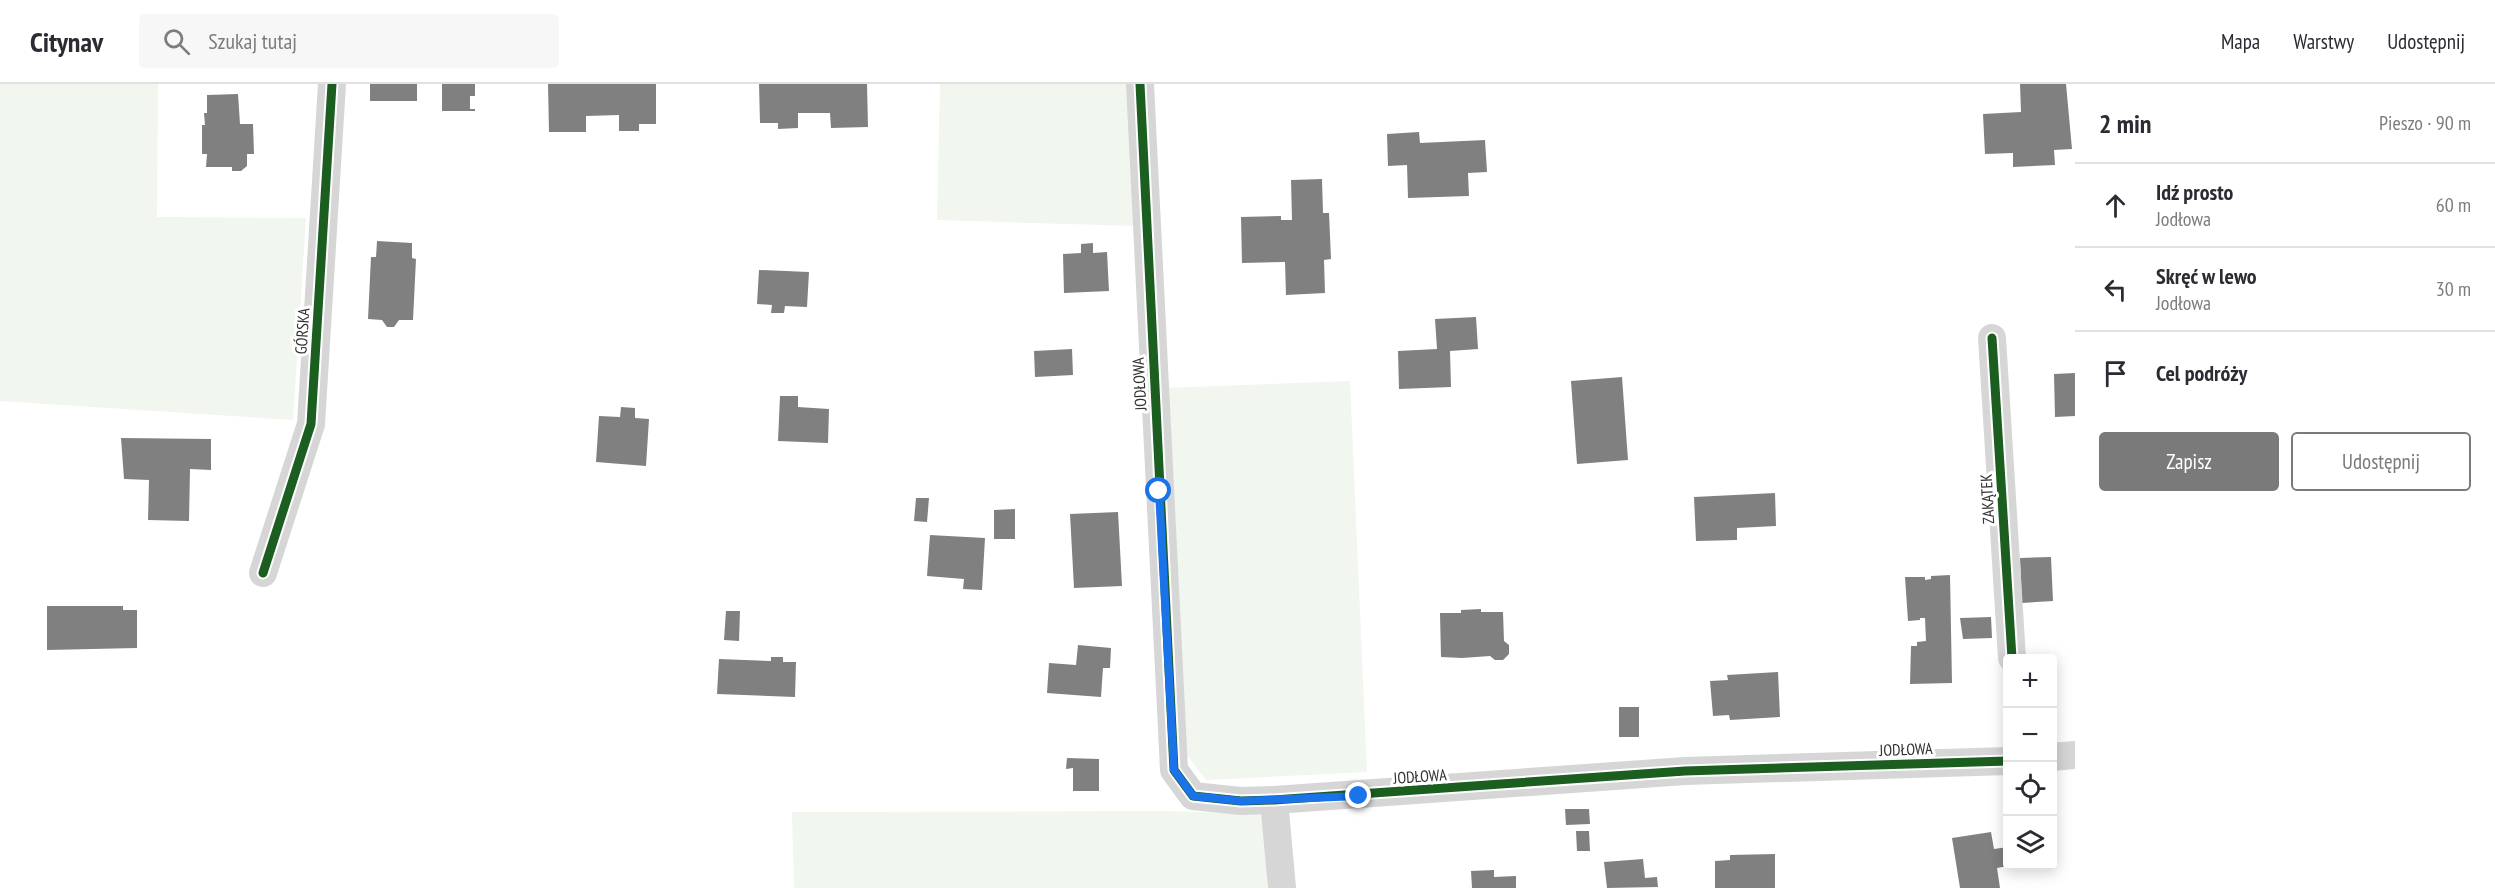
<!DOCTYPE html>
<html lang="pl">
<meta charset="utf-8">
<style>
:root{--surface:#fff;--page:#f7f7f7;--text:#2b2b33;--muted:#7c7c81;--line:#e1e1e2;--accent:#7a7a7a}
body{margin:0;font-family:"PT Sans Narrow",sans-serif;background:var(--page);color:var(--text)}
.controls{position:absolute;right:18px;bottom:18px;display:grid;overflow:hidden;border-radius:6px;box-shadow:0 3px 15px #0003}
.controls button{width:54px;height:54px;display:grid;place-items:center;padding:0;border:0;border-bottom:2px solid var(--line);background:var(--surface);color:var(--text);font:30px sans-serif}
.stop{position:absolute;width:18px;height:18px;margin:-14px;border:4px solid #1a73e8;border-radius:50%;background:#fff}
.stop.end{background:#1a73e8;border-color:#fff;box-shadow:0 2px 6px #0008}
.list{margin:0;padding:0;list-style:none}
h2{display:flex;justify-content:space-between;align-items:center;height:78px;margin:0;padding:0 24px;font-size:26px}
h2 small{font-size:20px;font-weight:400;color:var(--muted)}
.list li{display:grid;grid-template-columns:39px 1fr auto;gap:18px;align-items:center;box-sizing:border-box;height:84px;padding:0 24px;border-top:2px solid var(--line)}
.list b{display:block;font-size:22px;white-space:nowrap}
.list p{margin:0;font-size:20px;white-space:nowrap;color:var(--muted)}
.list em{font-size:20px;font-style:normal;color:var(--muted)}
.actions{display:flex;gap:12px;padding:18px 24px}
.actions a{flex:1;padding:14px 0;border:2px solid var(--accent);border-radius:6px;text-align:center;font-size:21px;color:var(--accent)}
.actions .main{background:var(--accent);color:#fff}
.icon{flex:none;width:33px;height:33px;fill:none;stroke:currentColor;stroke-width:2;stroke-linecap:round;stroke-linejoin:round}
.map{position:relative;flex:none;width:2075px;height:804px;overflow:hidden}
header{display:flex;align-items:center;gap:36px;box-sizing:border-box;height:84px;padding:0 30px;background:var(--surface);border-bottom:2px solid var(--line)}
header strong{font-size:28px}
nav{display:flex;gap:33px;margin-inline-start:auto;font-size:21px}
.search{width:420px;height:54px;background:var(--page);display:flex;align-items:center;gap:15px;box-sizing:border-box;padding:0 21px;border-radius:6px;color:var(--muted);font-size:22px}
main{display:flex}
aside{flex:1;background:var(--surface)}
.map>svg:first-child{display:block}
.green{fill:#f1f6ee}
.building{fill:#808080}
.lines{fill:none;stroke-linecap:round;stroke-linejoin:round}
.street{stroke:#d6d6d6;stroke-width:28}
.cycleway-casing{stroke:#fff;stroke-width:13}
.cycleway{stroke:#1b5e20;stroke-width:9}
.route{stroke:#1a73e8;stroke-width:8}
.labels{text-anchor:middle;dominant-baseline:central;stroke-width:6;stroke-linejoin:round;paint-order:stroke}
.street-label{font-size:16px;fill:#323232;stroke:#fff}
</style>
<header>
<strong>Citynav</strong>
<div class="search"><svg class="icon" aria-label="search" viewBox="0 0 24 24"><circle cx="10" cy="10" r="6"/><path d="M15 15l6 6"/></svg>Szukaj tutaj</div>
<nav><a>Mapa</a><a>Warstwy</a><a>Udostępnij</a></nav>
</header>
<main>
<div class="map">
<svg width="2075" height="804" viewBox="0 0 2075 804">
<rect width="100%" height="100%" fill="#fff"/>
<g class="green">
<polygon points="0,0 158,0 157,133 306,134 293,336 0,317"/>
<polygon points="940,0 1131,0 1136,142 937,136"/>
<polygon points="1350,297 1367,688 1206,696 1180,662 1162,304"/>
<polygon points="1163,727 1265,730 1267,804 794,804 792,728"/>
</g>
<g class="building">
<rect x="370" y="0" width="47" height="17"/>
<polygon points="442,0 475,0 475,12 470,12 470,25 475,25 475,27 442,27"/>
<polygon points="548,0 656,0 656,40 639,40 639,47 619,47 619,31 586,32 586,48 549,48"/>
<polygon points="759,0 867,0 868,43 831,44 830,29 798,29 798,44 778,45 778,39 760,39"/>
<polygon points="2020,0 2066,0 2072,65 2054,66 2055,81 2013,83 2013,69 1985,70 1983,30 2021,28"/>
<polygon points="238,10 240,40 253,40 254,70 247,70 247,82 241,87 232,87 232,83 206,83 207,70 202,70 202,41 205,41 204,29 207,29 207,11"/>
<polygon points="1419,48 1420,59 1485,56 1487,88 1468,89 1469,112 1408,114 1407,81 1388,82 1387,50"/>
<polygon points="1322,95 1323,129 1329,129 1331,175 1324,176 1325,209 1286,211 1285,178 1242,179 1241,133 1281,132 1281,136 1292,136 1291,96"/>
<polygon points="377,157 412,159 412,174 416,175 413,236 399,236 394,243 387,243 382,236 368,235 371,173 376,173"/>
<polygon points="1093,159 1093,169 1107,168 1109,207 1064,209 1063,170 1081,169 1081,160"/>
<polygon points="759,186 809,188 807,223 785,222 784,229 771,229 772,221 757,220"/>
<polygon points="1476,233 1478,265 1450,267 1451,303 1399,305 1398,267 1437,265 1435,235"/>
<polygon points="1072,265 1073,291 1035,293 1034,267"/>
<polygon points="2075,289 2075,332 2055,333 2054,290"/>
<polygon points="1622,293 1628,376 1577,380 1571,297"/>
<polygon points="780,312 798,312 798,323 829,325 828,359 778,357"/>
<polygon points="621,323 635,324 635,334 649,335 646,382 596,378 599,332 620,333"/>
<polygon points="121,354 211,355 211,386 190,385 189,437 148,436 149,396 124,395"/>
<polygon points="1775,409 1776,442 1737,444 1737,456 1696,457 1694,413"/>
<polygon points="916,414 929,414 927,438 914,437"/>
<polygon points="1015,425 1015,455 994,455 994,426"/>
<polygon points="1118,428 1122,502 1074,504 1070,430"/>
<polygon points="930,451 985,454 982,506 963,505 964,495 927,492"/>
<polygon points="2051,473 2053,517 2022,519 2020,474"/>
<polygon points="1950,491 1952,599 1910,600 1911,562 1917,562 1917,558 1926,557 1925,534 1920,534 1920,536 1908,537 1905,493 1925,493 1925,496 1931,495 1931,492"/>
<polygon points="47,522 123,522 123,526 137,526 137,564 47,566"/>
<polygon points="1481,525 1481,528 1503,528 1504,557 1509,561 1509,570 1503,576 1495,576 1490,572 1462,574 1441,573 1440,529 1461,529 1461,526"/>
<polygon points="726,527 740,527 739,557 724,556"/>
<polygon points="1991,533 1992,554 1963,555 1960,534"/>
<polygon points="1078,561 1111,564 1110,584 1103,584 1101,613 1047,609 1049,579 1076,581"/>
<polygon points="771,573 783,573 783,578 796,578 795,613 717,610 719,575 771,577"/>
<polygon points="1778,588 1780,633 1730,636 1729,631 1713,632 1710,597 1728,596 1727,591"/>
<rect x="1619" y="623" width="20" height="30"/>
<polygon points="1067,674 1099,675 1099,707 1073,707 1073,684 1066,685"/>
<polygon points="1565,725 1589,725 1590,740 1566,741"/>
<polygon points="1576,747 1589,747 1590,767 1577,767"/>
<polygon points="1991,748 1994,765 2008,763 2008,782 1997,784 2000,804 1960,804 1952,754"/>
<polygon points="1775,770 1775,804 1715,804 1715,777 1730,776 1730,771"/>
<polygon points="1643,775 1645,794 1657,793 1658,803 1607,804 1604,778"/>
<polygon points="1494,786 1494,793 1516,792 1516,804 1472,804 1471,787"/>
</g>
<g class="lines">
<g class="street">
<polyline points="1140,0 1174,686 1193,712 1241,717 1274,716 1685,687 2008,677"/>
<polyline points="1992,254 2012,574"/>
<polyline points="263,489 311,340 332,0"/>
<polyline points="2052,673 2075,671"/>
<polyline points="1274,716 1282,804"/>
</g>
<defs>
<g id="cycleway">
<polyline points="1140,0 1174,686 1193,712 1241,717 1274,716 1685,687 2008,677"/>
<polyline points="1992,254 2012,574"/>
<polyline points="263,489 311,340 332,0"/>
</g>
</defs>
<use href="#cycleway" class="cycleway-casing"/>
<use href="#cycleway" class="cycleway"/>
</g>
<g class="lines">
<polyline class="route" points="1159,407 1174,686 1193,712 1241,717 1359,712"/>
</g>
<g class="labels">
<g class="street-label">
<text transform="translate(302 247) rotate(-86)">GÓRSKA</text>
<text transform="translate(1139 300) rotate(-93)">JODŁOWA</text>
<text transform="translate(1987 415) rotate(-93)">ZAKĄTEK</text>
<text transform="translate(1906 665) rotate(-2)">JODŁOWA</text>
<text transform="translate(1420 692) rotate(-4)">JODŁOWA</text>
</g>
</g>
</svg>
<div class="controls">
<button>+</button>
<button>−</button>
<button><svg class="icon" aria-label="locate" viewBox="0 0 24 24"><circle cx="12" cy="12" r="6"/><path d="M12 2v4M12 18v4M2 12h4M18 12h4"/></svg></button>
<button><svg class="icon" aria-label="layers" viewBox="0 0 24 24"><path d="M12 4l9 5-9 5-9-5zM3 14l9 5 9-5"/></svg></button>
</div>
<div class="stop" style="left:1159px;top:407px"></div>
<div class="stop end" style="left:1359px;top:712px"></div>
</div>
<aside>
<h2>2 min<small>Pieszo · 90 m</small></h2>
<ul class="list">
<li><svg class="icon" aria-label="ahead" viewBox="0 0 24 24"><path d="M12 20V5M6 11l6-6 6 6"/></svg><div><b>Idź prosto</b><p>Jodłowa</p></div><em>60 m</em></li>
<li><svg class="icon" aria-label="left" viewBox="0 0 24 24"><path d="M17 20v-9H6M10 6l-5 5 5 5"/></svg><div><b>Skręć w lewo</b><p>Jodłowa</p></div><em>30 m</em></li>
<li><svg class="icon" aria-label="arrive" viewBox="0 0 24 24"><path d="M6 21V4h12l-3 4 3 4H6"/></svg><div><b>Cel podróży</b></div></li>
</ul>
<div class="actions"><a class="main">Zapisz</a><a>Udostępnij</a></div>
</aside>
</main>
